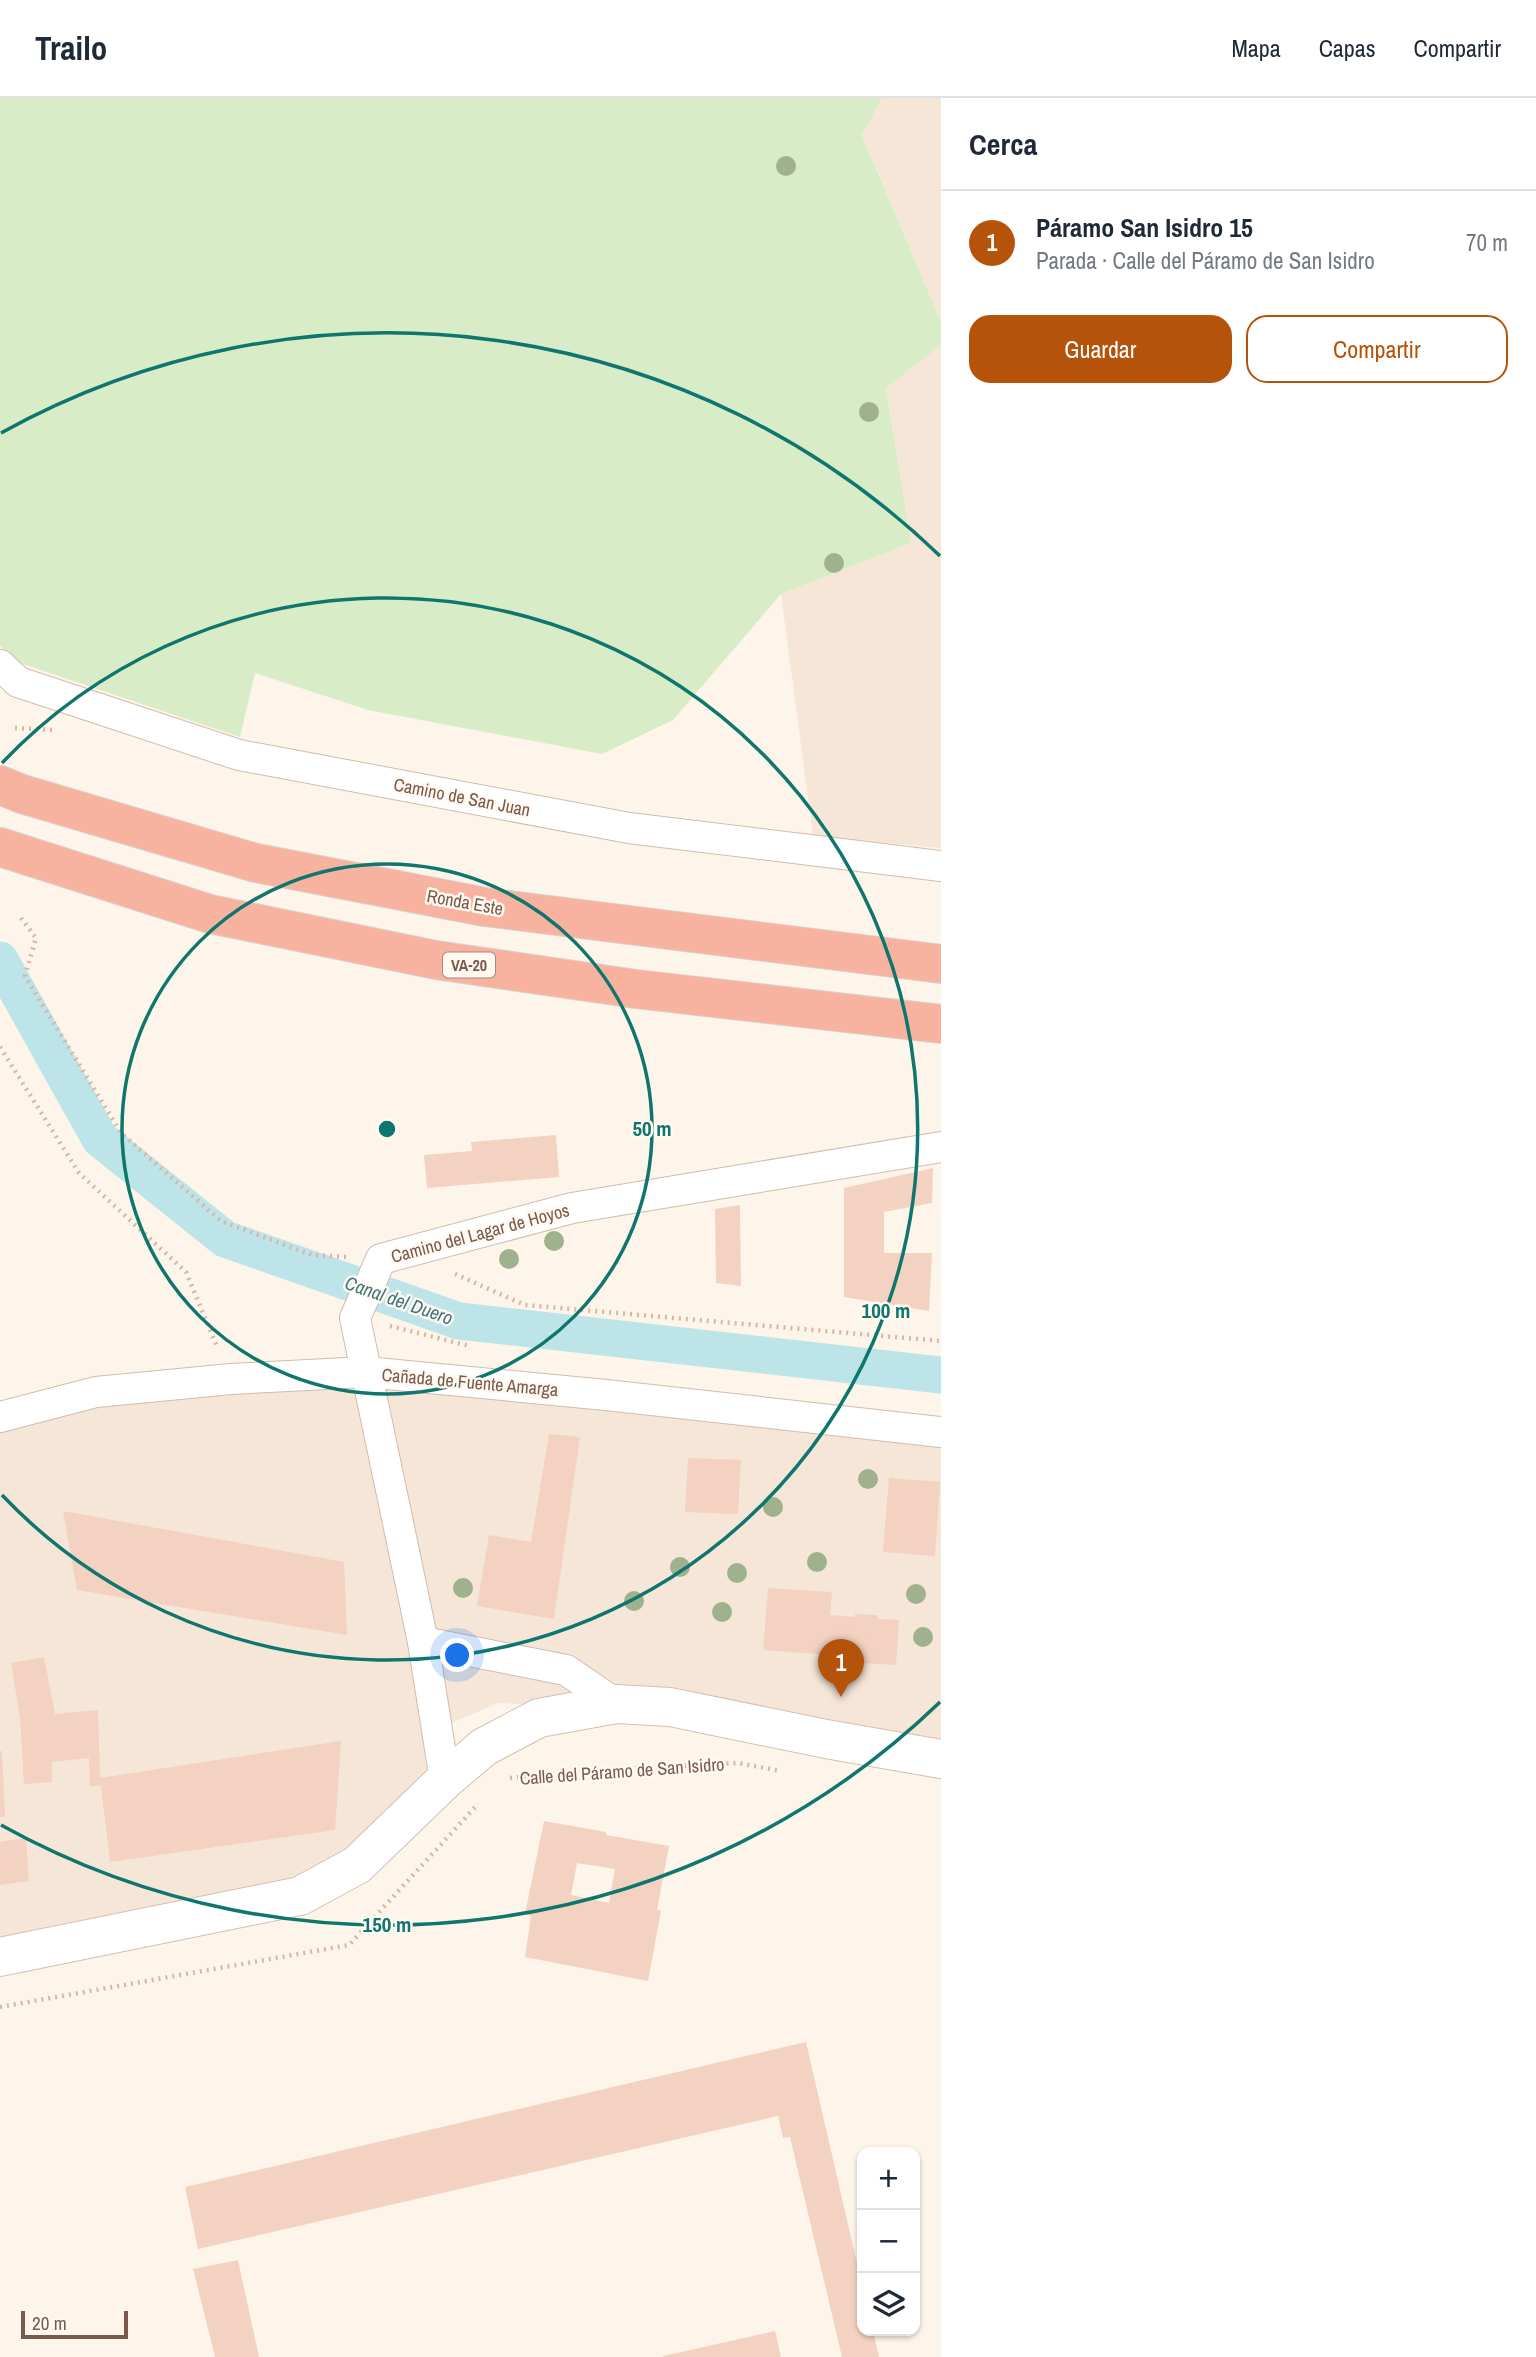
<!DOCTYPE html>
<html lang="es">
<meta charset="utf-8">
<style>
:root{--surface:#fff;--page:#f2f2f3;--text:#1f2937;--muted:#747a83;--line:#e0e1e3;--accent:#b45309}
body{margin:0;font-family:"Archivo Narrow",sans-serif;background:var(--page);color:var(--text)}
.controls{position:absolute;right:21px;bottom:21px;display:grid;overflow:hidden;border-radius:14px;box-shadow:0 2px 5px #0004}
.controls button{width:63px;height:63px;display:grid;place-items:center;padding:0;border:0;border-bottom:2px solid var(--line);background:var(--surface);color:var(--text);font:35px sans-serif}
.scale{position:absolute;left:21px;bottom:18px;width:107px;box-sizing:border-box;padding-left:7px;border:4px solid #795a4c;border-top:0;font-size:19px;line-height:24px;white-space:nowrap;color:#795a4c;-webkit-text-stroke:5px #fff9f1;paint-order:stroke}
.you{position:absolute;left:458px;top:1558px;width:24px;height:24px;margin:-18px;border:5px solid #fff;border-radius:50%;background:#1a73e8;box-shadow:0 0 0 10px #1a73e833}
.badge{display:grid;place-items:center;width:46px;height:46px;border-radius:50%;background:var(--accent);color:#fff;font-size:23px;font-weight:700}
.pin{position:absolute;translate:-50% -58px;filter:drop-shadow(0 2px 4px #0008)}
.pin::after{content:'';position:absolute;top:37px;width:24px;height:21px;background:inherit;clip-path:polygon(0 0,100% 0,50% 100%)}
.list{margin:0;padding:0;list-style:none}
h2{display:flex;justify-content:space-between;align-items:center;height:91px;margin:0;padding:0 28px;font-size:30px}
h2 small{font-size:23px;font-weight:400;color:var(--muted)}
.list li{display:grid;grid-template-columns:46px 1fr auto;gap:21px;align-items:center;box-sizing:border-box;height:105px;padding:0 28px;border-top:2px solid var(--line)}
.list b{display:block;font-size:26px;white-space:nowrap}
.list p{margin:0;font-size:23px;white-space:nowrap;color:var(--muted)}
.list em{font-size:23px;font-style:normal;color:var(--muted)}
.actions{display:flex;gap:14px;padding:21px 28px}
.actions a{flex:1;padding:16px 0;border:2px solid var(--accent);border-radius:21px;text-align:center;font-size:24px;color:var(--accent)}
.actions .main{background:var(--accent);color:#fff}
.icon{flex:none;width:38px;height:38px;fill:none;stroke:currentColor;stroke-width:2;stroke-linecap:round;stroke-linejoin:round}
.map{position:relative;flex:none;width:941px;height:2259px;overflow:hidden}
header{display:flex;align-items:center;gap:42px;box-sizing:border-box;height:98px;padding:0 35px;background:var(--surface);border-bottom:2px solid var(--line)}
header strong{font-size:33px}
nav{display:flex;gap:38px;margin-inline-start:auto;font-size:24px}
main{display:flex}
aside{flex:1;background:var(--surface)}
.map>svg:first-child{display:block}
.residential{fill:#f5e6d8}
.green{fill:#d8ecc7}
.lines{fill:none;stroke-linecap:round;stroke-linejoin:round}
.canal{stroke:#bde4e8;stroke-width:37}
.building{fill:#f3d2c1;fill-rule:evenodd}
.street-casing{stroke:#d0bcae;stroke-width:32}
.secondary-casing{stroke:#d6beae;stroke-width:40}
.highway-casing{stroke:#d9d1cd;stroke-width:40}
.path{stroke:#d9b5a3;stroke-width:4.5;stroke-dasharray:2 5;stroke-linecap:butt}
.street{stroke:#fff;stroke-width:30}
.secondary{stroke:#fff;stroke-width:38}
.highway{stroke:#f8b3a0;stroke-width:38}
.tree{fill:#a0b18d}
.ring{fill:none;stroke:#0f766e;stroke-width:3.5}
.labels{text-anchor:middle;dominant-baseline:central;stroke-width:5;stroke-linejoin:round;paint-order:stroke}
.shield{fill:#fff9f1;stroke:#a18a7e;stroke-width:2}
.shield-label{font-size:16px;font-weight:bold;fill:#795a4c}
.street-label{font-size:18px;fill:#795a4c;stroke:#fff9f1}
.water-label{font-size:19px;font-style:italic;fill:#3e767e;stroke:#fff9f1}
.centre{fill:#0f766e;stroke:#fff9f1;stroke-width:3.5}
.ring-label{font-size:21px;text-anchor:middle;font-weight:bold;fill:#0f766e;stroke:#fff9f1;stroke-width:5;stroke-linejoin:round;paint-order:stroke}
</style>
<header>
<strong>Trailo</strong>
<nav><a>Mapa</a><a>Capas</a><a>Compartir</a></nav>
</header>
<main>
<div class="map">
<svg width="941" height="2259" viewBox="0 0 941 2259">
<rect width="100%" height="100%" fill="#fdf5ea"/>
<g class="residential">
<polygon points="882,0 941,0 941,224 862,36"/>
<polygon points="941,247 941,750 813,738 781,496 911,445 886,290"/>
<polygon points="415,1266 941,1322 941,1679 663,1627 542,1607 498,1605 452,1625 416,1689 348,1776 0,1855 0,1323 28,1314"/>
</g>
<polygon class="green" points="0,0 882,0 862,37 941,224 941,247 886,290 911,445 781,496 673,622 602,656 368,612 255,575 240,639 20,565 0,548"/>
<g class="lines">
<polyline class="canal" points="0,862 100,1041 225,1141 459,1223 941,1277"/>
</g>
<g class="building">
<polygon points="556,1037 559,1079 427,1090 424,1057 472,1053 471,1044"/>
<polygon points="933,1070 932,1105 884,1114 884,1155 932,1155 929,1213 844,1199 844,1090"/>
<polygon points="740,1107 741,1188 716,1185 715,1111"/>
<polygon points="549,1336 580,1339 554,1521 477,1508 489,1437 531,1444"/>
<polygon points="688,1360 741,1362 738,1416 685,1414"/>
<polygon points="889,1380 940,1384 935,1458 883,1454"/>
<polygon points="63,1413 344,1464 347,1537 77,1492"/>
<polygon points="768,1490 832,1494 830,1517 855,1519 855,1516 877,1517 878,1521 899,1522 896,1567 844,1564 844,1558 763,1552"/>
<polygon points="44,1559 55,1616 98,1612 100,1680 341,1643 335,1732 110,1764 101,1688 90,1688 89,1660 52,1664 52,1684 24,1686 20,1620 11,1565"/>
<polygon points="0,1653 2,1653 5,1719 0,1719"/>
<path d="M544,1723l62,11v3l63,11 -12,64 4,1 -13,70 -123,-24 6,-41 -6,-2zM577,1765l38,6 -6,34 -38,-8z"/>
<polygon points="26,1740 29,1783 0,1787 0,1744"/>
<polygon points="806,1944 862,2187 862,2233 873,2233 879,2259 842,2259 790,2039 783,2040 778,2018 198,2151 185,2089"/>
<polygon points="238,2162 259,2259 215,2259 193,2171"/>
<polygon points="775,2233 781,2259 663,2259 663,2258"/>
</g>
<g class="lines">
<defs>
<g id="street">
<polyline points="0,567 18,584 239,657 629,730 941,768"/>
<polyline points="0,1319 96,1294 231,1281 366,1274 606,1297 941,1334"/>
<polyline points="423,1544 566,1572 616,1606"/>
<polyline points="445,1682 423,1544 355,1220 381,1161 572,1110 941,1049"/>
</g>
<polyline id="secondary" points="0,1859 300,1798 357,1767 445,1682 484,1649 539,1620 616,1606 670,1609 826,1641 941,1661"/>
<g id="highway">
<polyline points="0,687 22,696 256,765 485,809 941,866"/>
<polyline points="0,749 210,816 436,862 636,891 941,926"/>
</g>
</defs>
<use href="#street" class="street-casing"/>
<use href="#secondary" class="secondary-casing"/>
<use href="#highway" class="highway-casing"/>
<g class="path">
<polyline points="15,630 52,632"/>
<polyline points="21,820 36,840 25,878 121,1035 221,1123 312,1157 348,1159"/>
<polyline points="0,949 79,1075 186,1174 218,1251"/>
<polyline points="455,1176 525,1207 941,1243"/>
<polyline points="390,1228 470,1248"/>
<polyline points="510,1680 596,1672 738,1665 781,1673"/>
<polyline points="0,1909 349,1847 478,1706"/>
</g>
<use href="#street" class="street"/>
<use href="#secondary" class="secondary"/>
<use href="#highway" class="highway"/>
</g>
<g class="tree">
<circle cx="786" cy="68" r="10"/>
<circle cx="869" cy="314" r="10"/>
<circle cx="834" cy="465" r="10"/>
<circle cx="554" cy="1143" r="10"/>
<circle cx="509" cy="1161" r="10"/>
<circle cx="868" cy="1381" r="10"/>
<circle cx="773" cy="1409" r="10"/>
<circle cx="817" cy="1464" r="10"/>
<circle cx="680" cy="1469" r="10"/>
<circle cx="737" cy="1475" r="10"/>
<circle cx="463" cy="1490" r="10"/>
<circle cx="916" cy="1496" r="10"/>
<circle cx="634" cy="1503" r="10"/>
<circle cx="722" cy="1514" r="10"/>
<circle cx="923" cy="1539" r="10"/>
</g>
<g class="ring">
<circle cx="387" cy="1031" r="265"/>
<path d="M2 665A531 531 0 1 1 2 1397"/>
<path d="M940 1604A796 796 0 0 1 1 1727M1 335A796 796 0 0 1 940 458"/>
</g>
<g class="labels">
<rect class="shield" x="443" y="854.5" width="52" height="25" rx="5"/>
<g class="shield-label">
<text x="469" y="867">VA-20</text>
</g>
<g class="street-label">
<text transform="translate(462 699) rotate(11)">Camino de San Juan</text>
<text transform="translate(465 804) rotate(10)">Ronda Este</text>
<text transform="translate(480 1135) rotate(-15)">Camino del Lagar de Hoyos</text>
<text transform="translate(470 1284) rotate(5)">Cañada de Fuente Amarga</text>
<text transform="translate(622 1673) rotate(-4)">Calle del Páramo de San Isidro</text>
</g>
<g class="water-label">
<text transform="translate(399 1202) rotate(19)">Canal del Duero</text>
</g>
</g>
<circle cx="387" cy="1031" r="10" class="centre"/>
<g class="ring-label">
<text x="652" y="1038">50 m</text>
<text x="886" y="1220">100 m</text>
<text x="387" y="1834">150 m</text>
</g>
</svg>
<div class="controls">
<button>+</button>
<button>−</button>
<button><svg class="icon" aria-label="layers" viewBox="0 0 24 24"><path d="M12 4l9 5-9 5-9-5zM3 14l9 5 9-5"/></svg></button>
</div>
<div class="scale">20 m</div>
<div class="you"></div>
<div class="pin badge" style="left:841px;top:1599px">1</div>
</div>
<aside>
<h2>Cerca<small></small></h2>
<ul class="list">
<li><span class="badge">1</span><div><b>Páramo San Isidro 15</b><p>Parada · Calle del Páramo de San Isidro</p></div><em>70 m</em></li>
</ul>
<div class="actions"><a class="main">Guardar</a><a>Compartir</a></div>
</aside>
</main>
